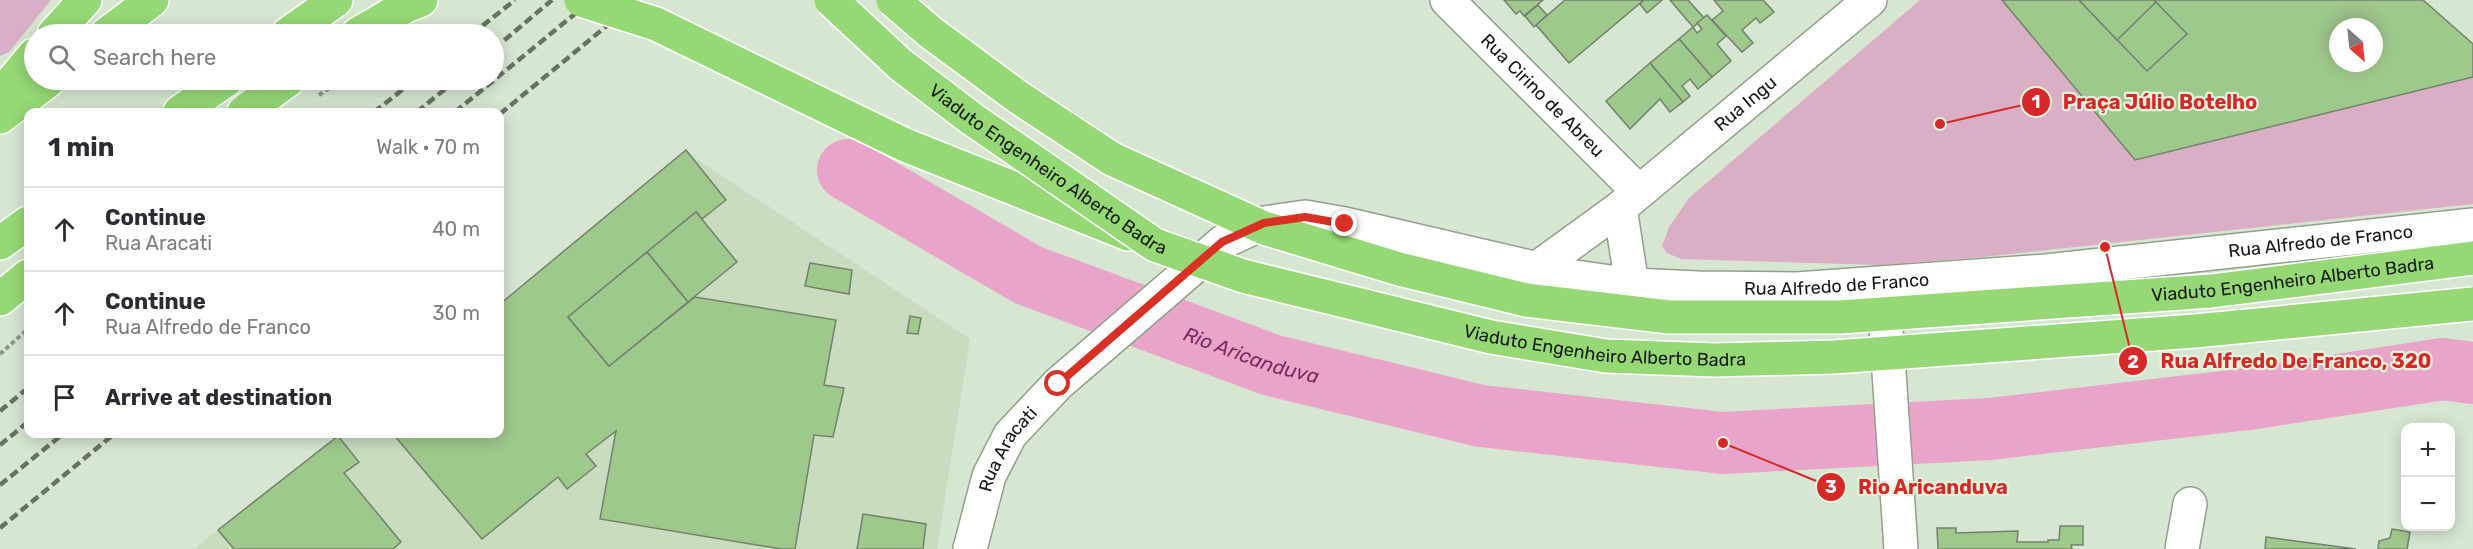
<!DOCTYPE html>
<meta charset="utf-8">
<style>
:root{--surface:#fff;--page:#f2f2f3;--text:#2b2b33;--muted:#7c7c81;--line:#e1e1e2}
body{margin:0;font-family:Rubik,sans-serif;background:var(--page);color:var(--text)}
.controls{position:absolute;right:18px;bottom:18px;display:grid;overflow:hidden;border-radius:12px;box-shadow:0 3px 15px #0003}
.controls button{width:54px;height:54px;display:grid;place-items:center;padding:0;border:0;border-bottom:2px solid var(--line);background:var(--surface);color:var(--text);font:30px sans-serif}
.compass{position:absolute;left:2329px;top:18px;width:54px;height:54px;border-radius:50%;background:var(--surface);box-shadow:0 3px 15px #0003;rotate:153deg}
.stop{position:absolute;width:18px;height:18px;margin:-14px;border:4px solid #d93025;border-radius:50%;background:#fff}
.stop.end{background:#d93025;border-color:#fff;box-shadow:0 2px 6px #0008}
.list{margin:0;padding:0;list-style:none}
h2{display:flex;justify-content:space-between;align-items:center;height:78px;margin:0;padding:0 24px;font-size:26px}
h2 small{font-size:20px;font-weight:400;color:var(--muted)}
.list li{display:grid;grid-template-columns:39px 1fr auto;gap:18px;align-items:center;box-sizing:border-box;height:84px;padding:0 24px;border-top:2px solid var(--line)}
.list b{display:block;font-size:22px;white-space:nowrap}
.list p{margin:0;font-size:20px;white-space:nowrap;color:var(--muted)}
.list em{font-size:20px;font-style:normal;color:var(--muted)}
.icon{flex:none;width:33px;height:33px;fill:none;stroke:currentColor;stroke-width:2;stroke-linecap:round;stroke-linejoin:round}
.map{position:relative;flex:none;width:2473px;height:549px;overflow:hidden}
.search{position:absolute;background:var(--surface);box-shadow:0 3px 15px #0003;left:24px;top:24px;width:480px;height:66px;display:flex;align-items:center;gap:15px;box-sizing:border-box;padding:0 21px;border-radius:33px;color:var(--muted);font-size:22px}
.panel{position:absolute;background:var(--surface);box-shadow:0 3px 15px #0003;left:24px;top:108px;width:480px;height:330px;border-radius:12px}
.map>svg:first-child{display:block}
.built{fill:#c8ddc0}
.green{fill:#daafc6}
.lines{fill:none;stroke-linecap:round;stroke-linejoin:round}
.river{stroke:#e9a4ca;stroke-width:62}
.building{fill:#9fc88c;stroke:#72816c;stroke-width:1.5;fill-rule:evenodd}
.minor-casing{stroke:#91a08a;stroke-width:36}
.highway-casing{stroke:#fff;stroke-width:36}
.path{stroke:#8d9988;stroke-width:4;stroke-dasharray:4.5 3;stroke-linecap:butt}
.minor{stroke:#fff;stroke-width:33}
.highway{stroke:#95d875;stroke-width:33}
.rail{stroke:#687264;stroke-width:4.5;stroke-dasharray:9 4.5;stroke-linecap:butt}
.highway-bridge-casing{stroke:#fff;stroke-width:36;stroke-linecap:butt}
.highway-bridge{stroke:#95d875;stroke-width:33}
.route{stroke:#d93025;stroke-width:8}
.labels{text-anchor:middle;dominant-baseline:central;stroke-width:4.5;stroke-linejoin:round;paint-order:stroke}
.street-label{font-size:18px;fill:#141a12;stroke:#e3f4dd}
.water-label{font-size:20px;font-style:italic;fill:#7a2b5c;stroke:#e3f4dd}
.leader{fill:none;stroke:#d62828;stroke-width:2}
.callout-dot{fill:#d62828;stroke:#e3f4dd;stroke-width:2}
.mark-label{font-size:18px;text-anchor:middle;font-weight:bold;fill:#fff}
.callout-label{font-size:20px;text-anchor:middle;font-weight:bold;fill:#d62828;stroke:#e3f4dd;stroke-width:4.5;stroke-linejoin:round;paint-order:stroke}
</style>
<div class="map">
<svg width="2473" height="549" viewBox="0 0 2473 549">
<rect width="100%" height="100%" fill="#d6e6d0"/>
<polygon class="built" points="689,154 970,339 937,549 194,549 339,434 500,434 500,305"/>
<g class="green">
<polygon points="0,0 51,0 9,52 0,56"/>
<polygon points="1920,0 2002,0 2136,160 2473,77 2473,204 1983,257 1880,265 1681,259 1667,253 1662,246 1669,227 1689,198"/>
</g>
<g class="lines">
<path class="river" id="s1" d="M848,170l180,105 243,90 210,51 242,27 267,-14 258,-30 195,-30 30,4"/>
</g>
<g class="building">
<polygon points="1504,0 1543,0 1524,16 1520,11 1516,14"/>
<polygon points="1565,0 1644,0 1569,63 1536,25"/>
<polygon points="1644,0 1662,0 1647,13 1640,4"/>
<polygon points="1670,0 1688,0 1704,18 1693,27"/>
<polygon points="1714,0 1763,0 1774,12 1760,23 1756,18 1742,30 1753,43 1742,52 1712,20 1723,11"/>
<path d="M2002,0h421l50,44v33l-338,83zM2338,27h36v36h-36z"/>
<polygon points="2079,0 2154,0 2187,34 2147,71"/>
<polygon points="2079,0 2154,0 2156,2 2117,40"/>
<polygon points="1538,5 1547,15 1534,27 1525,16"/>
<polygon points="1707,15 1726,36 1717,44 1731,61 1712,77 1679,39 1693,27 1697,33 1702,29 1697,23"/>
<polygon points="1679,39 1712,77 1698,89 1690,79 1682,86 1690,96 1683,102 1650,63"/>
<polygon points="1650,63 1683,102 1670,112 1660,99 1630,129 1606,101"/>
<polygon points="686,150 726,200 702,219 696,212 568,317 609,366 695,297 836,320 824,385 844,388 833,437 814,435 795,549 781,549 600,519 616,431 586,454 596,466 567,489 558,477 482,539 393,434 500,434 500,304"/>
<polygon points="696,212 737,262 688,302 647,252"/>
<polygon points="647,252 688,302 609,366 568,317"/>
<polygon points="810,263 852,270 849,294 805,286"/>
<polygon points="910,316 921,318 918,334 907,333"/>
<polygon points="338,436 359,462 344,473 401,542 393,549 234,549 218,530"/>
<polygon points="863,514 926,524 923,549 857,549"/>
<polygon points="2060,526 2083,526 2083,545 2071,545 2072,549 1938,549 1937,528 1956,528 1956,533 2018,531 2017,542 2048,542 2048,540 2059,540"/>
<polygon points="2392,529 2410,532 2407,549 2378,549 2379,541 2390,538"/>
<polygon points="2266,537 2356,549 2265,549"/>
</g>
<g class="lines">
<defs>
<g id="minor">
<path id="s2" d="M1447,0l191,191"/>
<polyline points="1620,208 1632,285"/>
<path id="s3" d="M1536,269l84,-61 250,-208"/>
<polyline points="1883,284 1901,549"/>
<path id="s4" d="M970,549l19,-73 21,-41 48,-51 165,-142 41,-19 41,-6 40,7 223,52 64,9 66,3 99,1 249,-18 427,-46"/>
<polyline points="2182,549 2190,504"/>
</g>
<g id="highway">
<polyline points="656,24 905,145 1128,234"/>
<polyline points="54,34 85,0"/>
<polyline points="107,34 152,0"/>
<polyline points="288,34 336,0"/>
<polyline points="358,34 406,6 421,0"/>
<polyline points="0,96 34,55"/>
<polyline points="180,112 226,80"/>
<polyline points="244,112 288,80"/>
<polyline points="0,117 49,80"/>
<polyline points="0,243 28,223"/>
<polyline points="0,299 28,276"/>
</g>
</defs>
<use href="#minor" class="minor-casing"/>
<use href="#highway" class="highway-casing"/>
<g class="path">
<polyline points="319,95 342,80"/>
<polyline points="0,354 28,329"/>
</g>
<use href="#minor" class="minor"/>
<use href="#highway" class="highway"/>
<g class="rail">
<polyline points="472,34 515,0"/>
<polyline points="494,49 552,0"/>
<polyline points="374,112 415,80"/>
<polyline points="417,112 456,80"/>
<polyline points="455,112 592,0"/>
<polyline points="500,114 638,0"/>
<polyline points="0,411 28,388"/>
<polyline points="0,445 28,422"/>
<polyline points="0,485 63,434"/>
<polyline points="0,528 114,434"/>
</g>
<defs>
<g id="highway-bridge">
<polyline points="581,0 656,24"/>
<path id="s5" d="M831,0l70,65 71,54 183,126 88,31 248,61 115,19 109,4 119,-3 361,-26 278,-27"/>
<path id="s6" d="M893,0l37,32 88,65 94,62 152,69 135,41 127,31 143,17h171l371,-26 262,-33"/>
</g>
</defs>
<use href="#highway-bridge" class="highway-bridge-casing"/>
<use href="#highway-bridge" class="highway-bridge"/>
</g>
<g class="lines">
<polyline class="route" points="1058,384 1222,242 1264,223 1305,217 1345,224"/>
</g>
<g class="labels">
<g class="street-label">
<text stroke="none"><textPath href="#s2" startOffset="135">Rua Cirino de Abreu</textPath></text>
<text stroke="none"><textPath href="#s3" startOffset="267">Rua Ingu</textPath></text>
<text stroke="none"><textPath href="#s5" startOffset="276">Viaduto Engenheiro Alberto Badra</textPath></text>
<text stroke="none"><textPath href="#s4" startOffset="1521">Rua Alfredo de Franco</textPath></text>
<text stroke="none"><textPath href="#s6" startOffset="1479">Viaduto Engenheiro Alberto Badra</textPath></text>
<text stroke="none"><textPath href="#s4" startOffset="1035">Rua Alfredo de Franco</textPath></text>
<text stroke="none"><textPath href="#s5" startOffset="870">Viaduto Engenheiro Alberto Badra</textPath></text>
<text stroke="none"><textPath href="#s4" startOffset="108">Rua Aracati</textPath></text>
</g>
<g class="water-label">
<text stroke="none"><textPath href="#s1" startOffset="446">Rio Aricanduva</textPath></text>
</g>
</g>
<path class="leader" d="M1940 124L2036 102M2105 247L2133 361M1723 443L1831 487"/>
<g class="callout-dot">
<circle cx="1940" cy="124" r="6"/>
<circle cx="2105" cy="247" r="6"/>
<circle cx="1723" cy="443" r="6"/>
<circle cx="2036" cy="102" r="15"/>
<circle cx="2133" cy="361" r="15"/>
<circle cx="1831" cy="487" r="15"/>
</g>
<g class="mark-label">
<text x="2036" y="108">1</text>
<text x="2133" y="368">2</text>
<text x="1831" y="493">3</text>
</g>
<g class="callout-label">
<text x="2160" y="109">Praça Júlio Botelho</text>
<text x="2296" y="368">Rua Alfredo De Franco, 320</text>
<text x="1933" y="494">Rio Aricanduva</text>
</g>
</svg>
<div class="controls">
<button>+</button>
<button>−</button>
</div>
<svg class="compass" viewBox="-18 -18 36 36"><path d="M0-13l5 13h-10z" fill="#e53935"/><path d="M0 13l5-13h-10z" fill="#7c7c81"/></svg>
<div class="stop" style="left:1058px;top:384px"></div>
<div class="stop end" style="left:1345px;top:224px"></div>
<div class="search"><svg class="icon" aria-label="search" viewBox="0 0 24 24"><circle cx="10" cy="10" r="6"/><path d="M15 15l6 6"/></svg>Search here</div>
<section class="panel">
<h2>1 min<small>Walk · 70 m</small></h2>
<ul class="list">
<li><svg class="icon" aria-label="ahead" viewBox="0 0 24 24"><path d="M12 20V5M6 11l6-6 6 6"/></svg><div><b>Continue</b><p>Rua Aracati</p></div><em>40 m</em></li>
<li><svg class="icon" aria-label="ahead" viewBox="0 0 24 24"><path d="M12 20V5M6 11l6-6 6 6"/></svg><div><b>Continue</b><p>Rua Alfredo de Franco</p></div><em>30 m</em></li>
<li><svg class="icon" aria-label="arrive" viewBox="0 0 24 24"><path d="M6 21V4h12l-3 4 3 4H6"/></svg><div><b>Arrive at destination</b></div></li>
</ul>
</section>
</div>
